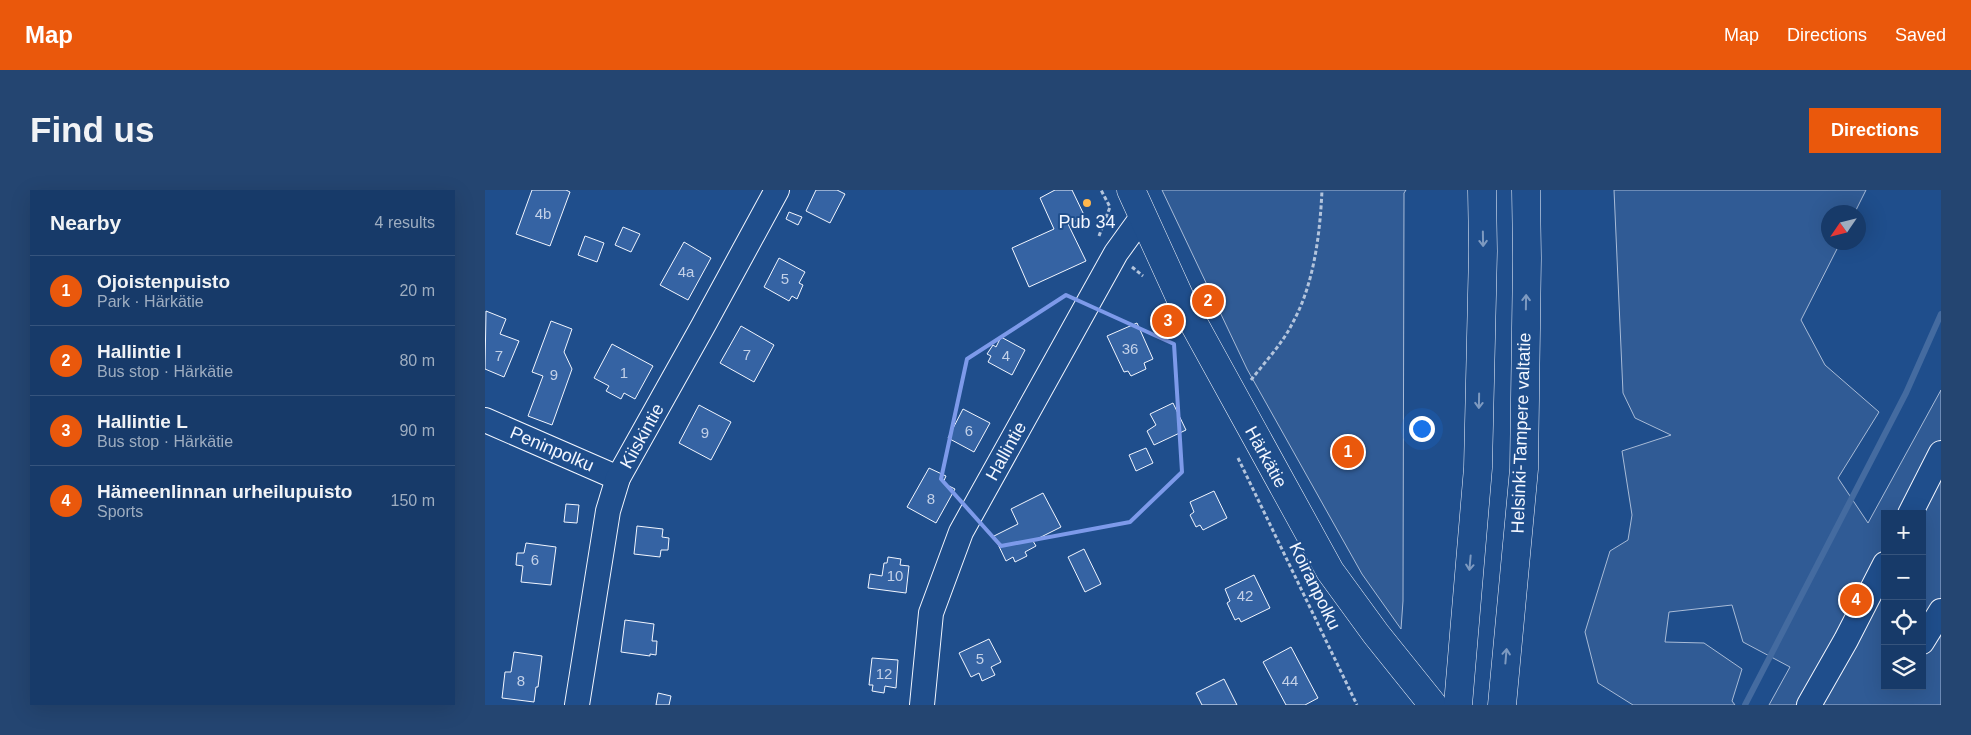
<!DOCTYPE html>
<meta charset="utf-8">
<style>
:root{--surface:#173a69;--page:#244571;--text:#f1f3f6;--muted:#9eadc0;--line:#36547d;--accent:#ea580c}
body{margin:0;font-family:Helvetica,sans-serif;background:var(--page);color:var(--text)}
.controls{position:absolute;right:15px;bottom:15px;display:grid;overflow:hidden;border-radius:0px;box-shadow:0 5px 20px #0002}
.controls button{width:45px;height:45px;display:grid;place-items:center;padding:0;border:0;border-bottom:1px solid var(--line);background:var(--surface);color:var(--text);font:25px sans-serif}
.compass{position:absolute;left:1336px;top:15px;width:45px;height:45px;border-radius:50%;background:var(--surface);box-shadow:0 5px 20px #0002;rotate:235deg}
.you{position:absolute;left:936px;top:238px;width:18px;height:18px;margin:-12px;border:4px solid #fff;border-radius:50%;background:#1a73e8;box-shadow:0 0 0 8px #1a73e833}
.badge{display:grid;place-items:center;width:32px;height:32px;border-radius:50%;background:var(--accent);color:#fff;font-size:16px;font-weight:700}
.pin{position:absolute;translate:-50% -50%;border:2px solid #fff;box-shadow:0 1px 5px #0006}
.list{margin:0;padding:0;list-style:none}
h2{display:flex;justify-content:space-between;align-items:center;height:65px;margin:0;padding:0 20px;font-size:21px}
h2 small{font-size:16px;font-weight:400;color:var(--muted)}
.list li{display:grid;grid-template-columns:32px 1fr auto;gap:15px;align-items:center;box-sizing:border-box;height:70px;padding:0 20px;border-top:1px solid var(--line)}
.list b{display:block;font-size:19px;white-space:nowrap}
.list p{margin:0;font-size:16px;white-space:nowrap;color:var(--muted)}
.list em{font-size:16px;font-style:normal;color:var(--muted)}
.icon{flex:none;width:28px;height:28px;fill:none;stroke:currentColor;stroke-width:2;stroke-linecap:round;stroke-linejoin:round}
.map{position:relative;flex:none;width:1456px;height:515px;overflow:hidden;border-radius:0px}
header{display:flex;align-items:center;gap:30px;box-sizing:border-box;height:70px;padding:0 25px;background:var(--accent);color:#fff}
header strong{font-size:24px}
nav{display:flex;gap:28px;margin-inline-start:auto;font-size:18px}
.intro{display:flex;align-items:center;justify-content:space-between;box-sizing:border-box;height:120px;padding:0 30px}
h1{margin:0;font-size:35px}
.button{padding:12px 22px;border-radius:0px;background:var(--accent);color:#fff;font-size:18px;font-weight:700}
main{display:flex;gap:30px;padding:0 30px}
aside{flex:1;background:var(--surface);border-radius:0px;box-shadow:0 5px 20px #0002}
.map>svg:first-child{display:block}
.built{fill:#305b95;stroke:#a8bbd7;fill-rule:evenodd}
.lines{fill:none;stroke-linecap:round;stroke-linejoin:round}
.stream{stroke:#446ba0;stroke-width:6}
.building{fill:#3563a3;stroke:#f2f6ff}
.minor-casing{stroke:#f2f6ff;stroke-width:26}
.major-casing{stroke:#f2f6ff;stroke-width:29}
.highway-casing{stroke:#f2f6ff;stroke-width:29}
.path{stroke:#b3c4dc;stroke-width:3;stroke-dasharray:4 2.5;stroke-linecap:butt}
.minor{stroke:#1f4e8c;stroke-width:24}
.major{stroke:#1f4e8c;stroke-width:28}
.highway{stroke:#1f4e8c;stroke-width:28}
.oneway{stroke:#7e9ac0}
.marked{fill:none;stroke:#7d9aea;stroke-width:4;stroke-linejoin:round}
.poi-dot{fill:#ffb74d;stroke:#1f4e8c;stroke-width:2}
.labels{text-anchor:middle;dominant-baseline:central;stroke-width:4;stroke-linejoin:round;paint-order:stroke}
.number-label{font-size:15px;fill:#c3d1e8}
.poi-label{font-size:18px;fill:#f2f6ff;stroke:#1f4e8c}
.street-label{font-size:18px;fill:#f2f6ff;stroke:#1f4e8c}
</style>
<header>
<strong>Map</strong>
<nav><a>Map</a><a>Directions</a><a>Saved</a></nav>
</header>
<div class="intro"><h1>Find us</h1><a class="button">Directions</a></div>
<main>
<aside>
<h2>Nearby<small>4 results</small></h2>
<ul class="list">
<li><span class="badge">1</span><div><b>Ojoistenpuisto</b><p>Park · Härkätie</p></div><em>20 m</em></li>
<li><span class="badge">2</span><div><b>Hallintie I</b><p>Bus stop · Härkätie</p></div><em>80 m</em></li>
<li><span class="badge">3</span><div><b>Hallintie L</b><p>Bus stop · Härkätie</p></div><em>90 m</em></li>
<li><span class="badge">4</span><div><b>Hämeenlinnan urheilupuisto</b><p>Sports</p></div><em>150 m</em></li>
</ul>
</aside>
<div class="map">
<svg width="1456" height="515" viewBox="0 0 1456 515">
<rect width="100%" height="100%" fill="#1f4e8c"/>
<g class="built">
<polygon points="677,0 921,0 919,3 918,411 916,439 877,384 762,179"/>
<path d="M1129,0h252l-11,22h-26v30l11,1 -39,77 24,45 54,47 -41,66 30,45 73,-133v315h-172l21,-38 -47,-25 -11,-37 -63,7 -4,30 39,1 38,26 -10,32 3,4h-102l-35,-22 -13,-51 25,-81 18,-11 4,-25 -10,-64 49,-16 -36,-17 -12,-25zM1400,324h37v172h-37z"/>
</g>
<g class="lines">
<polyline class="stream" points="1260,515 1421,203 1456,124"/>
</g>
<g class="building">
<polygon points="47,0 81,0 85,2 65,56 31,44"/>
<polygon points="331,0 352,0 360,4 345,33 321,21"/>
<polygon points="570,0 587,0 600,27 583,34 601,71 544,97 527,58 569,39 555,8"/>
<polygon points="304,22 317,27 313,35 301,29"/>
<polygon points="138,37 155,44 146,62 130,55"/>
<polygon points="100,46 119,53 112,72 93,65"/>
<polygon points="199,52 226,68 203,110 175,95"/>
<polygon points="294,68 320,82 314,93 318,95 312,109 307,106 304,111 279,97"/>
<polygon points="1,121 21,129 15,144 34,151 19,187 0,179"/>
<polygon points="66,131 87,139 79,162 87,179 67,235 43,226 58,186 47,182"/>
<polygon points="652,133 668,169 659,173 661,179 646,186 643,181 639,182 622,146"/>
<polygon points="256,136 289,155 269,192 235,173"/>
<polygon points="516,147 540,160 527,185 503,172 506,166 502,164 508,155 511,157"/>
<polygon points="127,154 168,176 150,209 139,203 136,209 121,201 124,196 109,188"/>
<polygon points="688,213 701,240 669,255 662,241 671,235 665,224"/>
<polygon points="214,215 246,232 226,270 194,253"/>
<polygon points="478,219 505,233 489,262 463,248"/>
<polygon points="661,258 668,273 651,281 644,265"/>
<polygon points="444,278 461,286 458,293 470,299 451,333 422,317"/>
<polygon points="729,301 742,328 718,340 715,335 711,337 705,325 709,322 705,312"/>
<polygon points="558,303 576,337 548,351 551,356 540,362 542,366 530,372 528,367 521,371 509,346 533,334 526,319"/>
<polygon points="81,314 94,315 92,333 79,332"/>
<polygon points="152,336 178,339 177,347 184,348 183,360 176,360 175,367 149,364"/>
<polygon points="41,353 71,357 66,395 36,392 38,376 31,375 32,363 39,363"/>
<polygon points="599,359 616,394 600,402 583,367"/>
<polygon points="403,367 416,369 415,375 424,376 421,403 383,398 385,384 397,386 399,373 402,373"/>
<polygon points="769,385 785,418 756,432 754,428 750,430 742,413 745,411 740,399"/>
<polygon points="140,430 169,434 167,451 172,451 171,465 165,464 165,466 136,462"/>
<polygon points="504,449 516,472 506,477 510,485 497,491 494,483 486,487 474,463"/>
<polygon points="806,457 833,508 820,515 801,515 778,472"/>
<polygon points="29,462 57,466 53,497 51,497 49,512 17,508 20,482 26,482"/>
<polygon points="387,468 413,470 411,498 400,496 399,503 387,501 388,495 384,495"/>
<polygon points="739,489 752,515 717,515 711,503"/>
<polygon points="173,503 186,506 184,515 171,515"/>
</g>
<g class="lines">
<defs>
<g id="minor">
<polyline points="0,230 133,288"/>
<polyline points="1425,324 1456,263"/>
<polyline points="1437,452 1456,421"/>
<polyline points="92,515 123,321 133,288 218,136 292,0"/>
<polyline points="437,515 446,423 476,342 631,63 657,27"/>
<polyline points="1324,515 1361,450 1400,374"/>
</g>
<polyline id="major" points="646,0 697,112 845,381 891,444 948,515"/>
<g id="highway">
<polyline points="973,515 993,278 998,61 997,0"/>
<polyline points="1017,515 1039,279 1042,68 1041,0"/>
</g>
</defs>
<use href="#minor" class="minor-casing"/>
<use href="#major" class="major-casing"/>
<use href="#highway" class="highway-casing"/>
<g class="path">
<polyline points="614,46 625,17 616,0"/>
<polyline points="647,77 658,86"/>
<path d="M766,190c14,-18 31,-36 41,-56 22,-39 28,-90 30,-134"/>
<polyline points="753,268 872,515"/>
</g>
<use href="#minor" class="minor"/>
<use href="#major" class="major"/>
<use href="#highway" class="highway"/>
</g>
<defs><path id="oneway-shaft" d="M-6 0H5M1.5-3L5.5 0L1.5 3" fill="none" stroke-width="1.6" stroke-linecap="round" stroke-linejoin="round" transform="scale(1.25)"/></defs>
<g class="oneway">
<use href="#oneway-shaft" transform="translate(998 49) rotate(89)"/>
<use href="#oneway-shaft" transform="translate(1041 112) rotate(-89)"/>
<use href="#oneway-shaft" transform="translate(994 211) rotate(91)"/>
<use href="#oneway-shaft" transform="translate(985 373) rotate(95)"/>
<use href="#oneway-shaft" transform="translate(1021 466) rotate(-85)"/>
</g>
<path class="marked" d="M581,105l108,49 8,128 -52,50 -129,24 -60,-67 26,-120z"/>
<circle class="poi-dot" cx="602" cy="13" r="5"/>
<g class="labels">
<g class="number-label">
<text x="58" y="23">4b</text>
<text x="201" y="81">4a</text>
<text x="300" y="88">5</text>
<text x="645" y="158">36</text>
<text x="262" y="164">7</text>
<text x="14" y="165">7</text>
<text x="521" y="165">4</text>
<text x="139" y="182">1</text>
<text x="69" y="184">9</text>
<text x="484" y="240">6</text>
<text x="220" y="242">9</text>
<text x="446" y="308">8</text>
<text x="50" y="369">6</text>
<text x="410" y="385">10</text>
<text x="760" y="405">42</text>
<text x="495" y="468">5</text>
<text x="399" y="483">12</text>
<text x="36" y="490">8</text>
<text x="805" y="490">44</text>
</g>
<g class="poi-label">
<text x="602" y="32">Pub 34</text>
</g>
<g class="street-label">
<text transform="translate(1036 243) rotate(-88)">Helsinki-Tampere valtatie</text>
<text transform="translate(157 246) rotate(-61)">Kiiskintie</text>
<text transform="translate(67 259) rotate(23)">Peninpolku</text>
<text transform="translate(521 261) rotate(-61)">Hallintie</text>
<text transform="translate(781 267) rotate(61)">Härkätie</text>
<text transform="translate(830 396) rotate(64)">Koiranpolku</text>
</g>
</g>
</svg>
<div class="controls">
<button>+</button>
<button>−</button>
<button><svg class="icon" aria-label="locate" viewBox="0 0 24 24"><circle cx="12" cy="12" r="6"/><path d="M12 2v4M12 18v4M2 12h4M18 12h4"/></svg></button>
<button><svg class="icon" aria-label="layers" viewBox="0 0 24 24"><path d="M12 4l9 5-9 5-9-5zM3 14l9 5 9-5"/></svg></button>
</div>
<svg class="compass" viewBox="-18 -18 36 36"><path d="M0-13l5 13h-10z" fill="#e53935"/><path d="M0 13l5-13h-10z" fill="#9eadc0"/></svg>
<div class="you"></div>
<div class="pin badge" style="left:863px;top:262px">1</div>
<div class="pin badge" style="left:723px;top:111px">2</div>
<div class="pin badge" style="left:683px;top:131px">3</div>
<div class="pin badge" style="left:1371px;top:410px">4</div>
</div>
</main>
